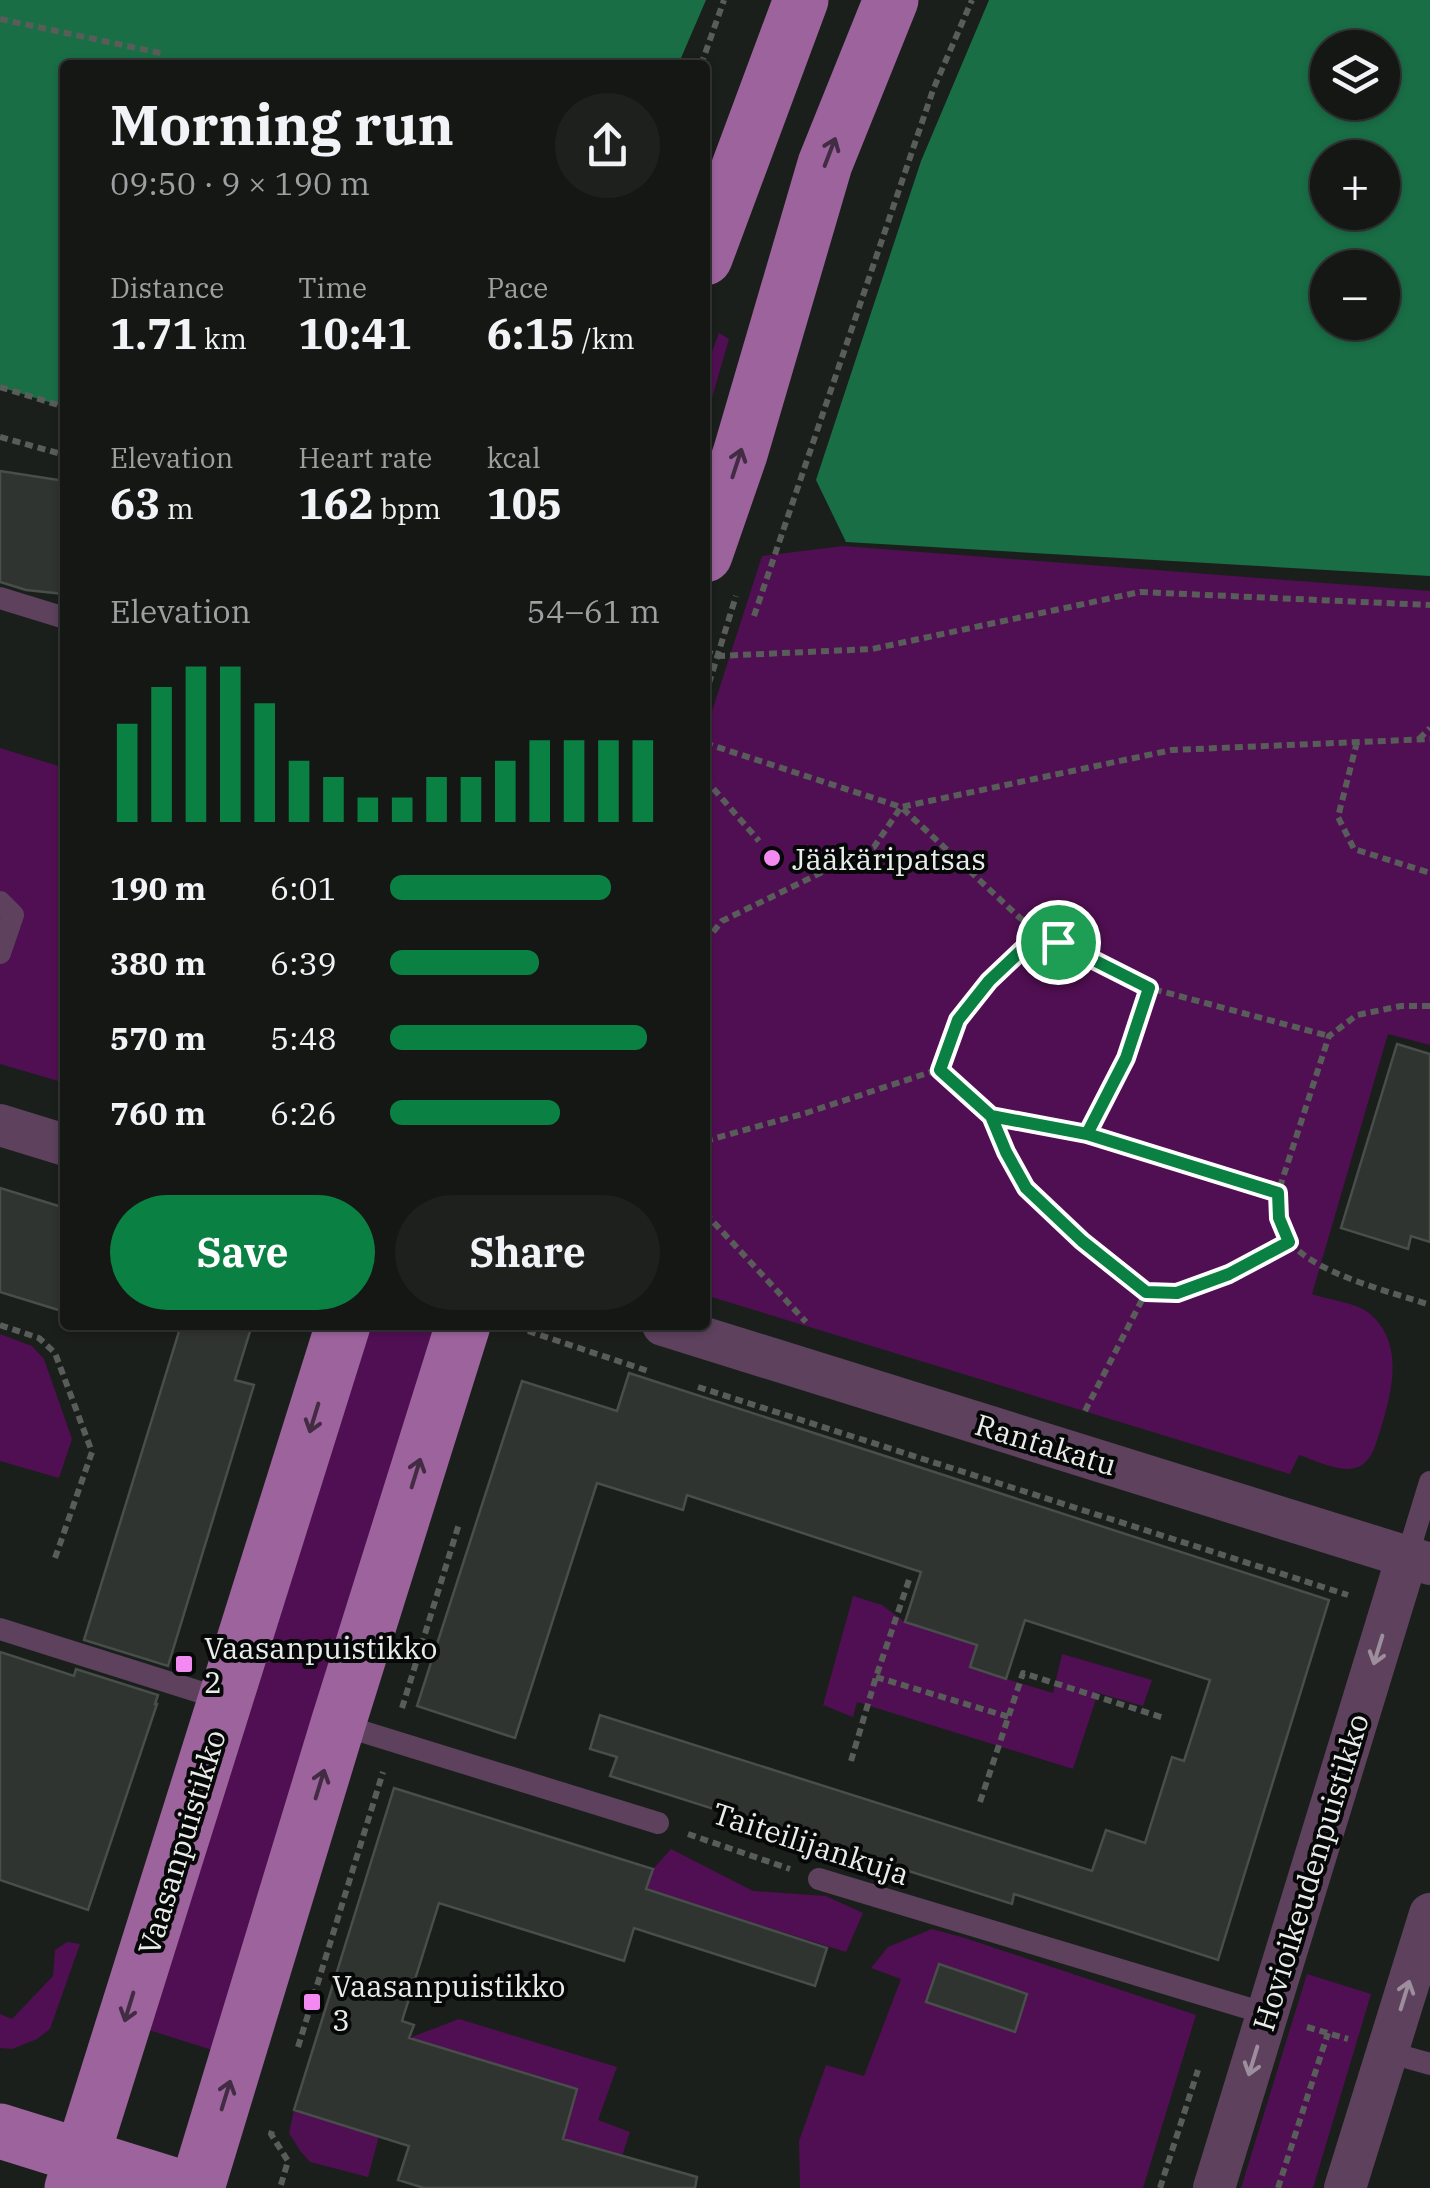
<!DOCTYPE html>
<meta charset="utf-8">
<style>
body{margin:0;font-family:"IBM Plex Serif",serif;background:#1d201d;color:#f1f3f6;height:100vh;display:flex;flex-direction:column;font-size:38px;white-space:nowrap}
*{box-sizing:border-box;margin:0}
p{font-size:32px;color:#9d9fa0}
.icon{flex:none;width:55px;height:55px;fill:none;stroke:currentColor;stroke-width:2;stroke-linecap:round;stroke-linejoin:round}
.map{position:relative;flex:1;overflow:hidden}
.drawer{position:absolute;left:60px;top:60px;width:650px;height:1270px;display:flex;flex-direction:column;background:#141714;border-radius:10px;box-shadow:0 2px 8px #0004,0 0 0 2px #333634}
.drawer>*{flex:none}
.buttons{position:absolute;left:1310px;top:30px;display:grid;gap:20px}
.buttons a{display:grid;place-items:center;width:90px;height:90px;border-radius:50%;background:#141714;box-shadow:0 2px 8px #0004,0 0 0 2px #333634;font-size:50px}
.pin{position:absolute;display:grid;place-items:center;width:85px;height:85px;color:#fff;margin:-42px;border:5px solid #fff;border-radius:50%;box-shadow:0 2px 10px #0007}
.round{display:grid;place-items:center;flex:none;width:105px;height:105px;border-radius:52px;background:#1d201d}
.headline{display:flex;align-items:center;justify-content:space-between;height:170px;padding:0 50px}
h1{font-size:55px;font-weight:700;line-height:75px}
.figures{display:grid;grid-template-columns:repeat(3,1fr);gap:15px;height:170px;padding:10px 50px}
.figures div{display:grid;align-content:center}
.figures b{font-size:42px;font-weight:700}
.figures small{font-size:28px;font-weight:400}
.figures p{font-size:28px}
.chart{height:280px;padding:20px 50px}
.chart p{display:flex;justify-content:space-between}
.chart svg{width:100%;height:180px;margin-top:10px;stroke:#0b8043;stroke-width:6}
.button{display:flex;gap:20px;margin-top:auto;padding:20px 50px}
.button a{flex:1;height:115px;border-radius:60px;background:#0b8043;color:#fff;font-size:40px;font-weight:700;line-height:115px;text-align:center}
.button a+a{background:#1d201d;color:#f1f3f6}
ul{padding:0 50px;list-style:none;font-size:32px}
li{display:grid;grid-template-columns:160px 120px 1fr;align-items:center;height:75px}
li i{height:25px;border-radius:12px;background:#0b8043}
.map>svg:first-child{display:block}
.green{fill:#500f52}
.water{fill:#196e46;fill-rule:evenodd}
.building{fill:#2f3431;stroke:#484e4a;stroke-width:2.5}
.lines{fill:none;stroke-linecap:round;stroke-linejoin:round}
.path{stroke:#585d59;stroke-width:6;stroke-dasharray:8 5;stroke-linecap:butt}
.service{stroke:#5d415d;stroke-width:22}
.minor{stroke:#5d415d;stroke-width:42}
.primary{stroke:#9d639d;stroke-width:55}
.oneway{stroke:#422c43}
.oneway2{stroke:#9c8e9c}
.route-casing{stroke:#fff;stroke-width:20}
.route{stroke:#0b8043;stroke-width:12}
.poi-dot{fill:#f28af2;stroke:#060807;stroke-width:4}
.labels{text-anchor:middle;dominant-baseline:central;stroke-width:8;stroke-linejoin:round;paint-order:stroke}
.poi-label{font-size:30px;fill:#e9ecea;stroke:#060807;text-anchor:start}
.street-label{font-size:30px;fill:#e9ecea;stroke:#060807}
</style>
<div class="map">
<svg width="1430" height="2188" viewBox="0 0 1430 2188">
<rect width="100%" height="100%" fill="#1a1f1b"/>
<!-- green -->
<path class="green" d="M 719,333 L 729,339 L 705,422 L 705,371 Z
M 843,546 L 1430,591 L 1430,1045 L 1388,1034 L 1312,1294 C 1328,1300 1355,1302 1369,1313 C 1405,1343 1392,1391 1381,1428 C 1376,1442 1373,1461 1358,1467 C 1341,1474 1315,1460 1299,1455 L 1290,1474 L 705,1295 L 705,733 L 762,556 Z
M 0,748 L 65,768 L 65,1083 L 0,1064 Z
M 369,1325 L 436,1325 L 212,2050 L 149,2030 Z
M 0,1334 L 32,1346 L 44,1359 L 72,1439 L 59,1478 L 0,1461 Z
M 853,1596 L 882,1605 L 905,1622 L 977,1645 L 970,1668 L 1053,1693 L 1062,1654 L 1152,1680 L 1143,1706 L 1098,1693 L 1073,1769 L 857,1702 L 853,1717 L 823,1705 Z
M 671,1849 L 753,1891 L 826,1896 L 863,1913 L 846,1952 L 646,1889 L 653,1869 Z
M 932,1929 L 965,1938 L 1196,2015 L 1143,2188 L 800,2188 L 799,2141 L 826,2065 L 864,2076 L 901,1979 L 871,1968 L 888,1947 Z
M 67,1942 L 80,1944 L 50,2029 L 37,2039 L 12,2049 L 0,2048 L 0,2014 L 12,2019 L 53,1976 L 55,1950 Z
M 1307,1974 L 1371,1994 L 1313,2188 L 1241,2188 Z
M 459,2019 L 617,2067 L 598,2120 L 630,2132 L 622,2156 L 563,2139 L 576,2089 L 409,2038 Z
M 294,2110 L 379,2136 L 368,2177 L 310,2162 L 301,2152 L 289,2133 Z"/>
<!-- water -->
<path class="water" d="M 0,0 L 706,0 L 678,65 L 65,65 L 65,407 L 0,387 Z
M 989,0 L 1430,0 L 1430,576 L 846,542 L 816,480 L 921,161 ZM 1328,48 L 1382,48 L 1382,102 L 1328,102 ZM 1328,158 L 1382,158 L 1382,212 L 1328,212 ZM 1328,268 L 1382,268 L 1382,322 L 1328,322 Z"/>
<!-- building -->
<path class="building" d="M 0,471 L 65,481 L 65,594 L 26,590 L 0,582 Z
M 1397,1044 L 1430,1054 L 1430,1242 L 1411,1236 L 1408,1249 L 1341,1228 Z
M 0,1188 L 65,1208 L 65,1312 L 0,1292 Z
M 181,1325 L 252,1325 L 235,1380 L 254,1385 L 168,1666 L 84,1640 Z
M 629,1373 L 1329,1600 L 1218,1960 L 1014,1894 L 1012,1904 L 610,1776 L 617,1757 L 590,1749 L 600,1715 L 1092,1871 L 1106,1830 L 1145,1843 L 1172,1757 L 1184,1761 L 1210,1680 L 1025,1620 L 1006,1679 L 970,1667 L 977,1645 L 905,1622 L 921,1572 L 687,1495 L 683,1510 L 597,1483 L 515,1738 L 417,1706 L 522,1381 L 617,1411 Z
M 0,1652 L 74,1676 L 76,1669 L 158,1695 L 155,1704 L 157,1704 L 88,1910 L 0,1880 Z
M 394,1788 L 653,1869 L 646,1889 L 827,1948 L 815,1986 L 634,1928 L 624,1961 L 439,1903 L 402,2021 L 414,2025 L 409,2038 L 577,2089 L 563,2139 L 697,2177 L 695,2188 L 424,2188 L 398,2180 L 409,2146 L 294,2110 Z
M 939,1964 L 1027,1994 L 1015,2032 L 926,2002 Z"/>
<g class="lines">
<!-- path -->
<path class="path" d="M 0,19 L 165,54
M 701,65 L 724,0
M 0,387 L 65,407
M 0,437 L 65,455
M 754,616 L 933,90 L 972,0
M 705,651 L 718,656 L 872,649 L 1140,592 L 1430,605
M 705,696 L 736,596
M 1419,739 L 1430,728
M 1357,742 L 1338,817 L 1354,849 L 1430,873
M 705,743 L 901,807 L 1172,750 L 1430,739
M 705,779 L 759,841
M 705,942 L 722,921 L 874,847 L 901,807 L 1020,918 L 1058,942 L 1149,988 L 1329,1036
M 1149,988 L 1125,1058 L 1087,1135 L 1278,1193
M 1430,1006 L 1401,1006 L 1357,1015 L 1329,1036 L 1278,1193 C 1278,1210 1279,1224 1288,1239 C 1310,1273 1392,1292 1430,1305
M 940,1069 L 958,1020 L 989,981 L 1028,944 L 1056,942
M 991,1118 L 1005,1152 L 1026,1188 L 1082,1241 L 1146,1292 L 1177,1293 L 1229,1274 L 1289,1241
M 705,1141 L 806,1113 L 940,1069 L 991,1116 L 1087,1135
M 705,1213 L 806,1322
M 0,1325 L 39,1338 L 55,1353 L 92,1452 L 54,1561
M 528,1331 L 648,1371
M 698,1387 L 1348,1595
M 1085,1411 L 1146,1292
M 876,1677 L 1009,1717
M 402,1708 L 459,1524
M 851,1761 L 876,1677 L 910,1577
M 980,1802 L 1023,1673 L 1164,1718
M 688,1834 L 790,1869
M 1307,2027 L 1348,2039
M 298,2047 L 383,1772
M 272,2131 L 271,2134 L 288,2161 L 280,2188
M 1160,2188 L 1198,2070
M 1278,2188 L 1328,2033"/>
<!-- service -->
<path class="service" d="M 0,598 L 65,618
M 0,902 L 13,915 L 0,953
M 1407,1557 L 1430,1482
M 0,1629 L 225,1700
M 338,1724 L 658,1823
M 819,1879 L 1267,2014
M 1387,2052 L 1430,2064"/>
<!-- minor -->
<path class="minor" d="M 0,1125 L 65,1145
M 663,1325 L 1430,1564
M 1214,2188 L 1407,1557
M 1345,2188 L 1430,1914"/>
<!-- primary -->
<path class="primary" d="M 705,258 L 801,0
M 705,555 L 740,454 L 825,164 L 891,0
M 0,2131 L 183,2188
M 72,2188 L 343,1325
M 197,2188 L 338,1724 L 463,1325"/>
</g>
<!-- one-way arrows -->
<defs><path id="oneway-shaft" d="M-6 0H5M1.5-3L5.5 0L1.5 3" fill="none" stroke-width="1.6" stroke-linecap="round" stroke-linejoin="round" transform="scale(2.5)"/></defs>
<g class="oneway">
<use href="#oneway-shaft" transform="translate(830 152) rotate(-69)"/>
<use href="#oneway-shaft" transform="translate(737 463) rotate(-72)"/>
<use href="#oneway-shaft" transform="translate(314 1418) rotate(107)"/>
<use href="#oneway-shaft" transform="translate(416 1473) rotate(-73)"/>
<use href="#oneway-shaft" transform="translate(320 1784) rotate(-73)"/>
<use href="#oneway-shaft" transform="translate(129 2007) rotate(107)"/>
<use href="#oneway-shaft" transform="translate(226 2095) rotate(-73)"/>
</g>
<g class="oneway2">
<use href="#oneway-shaft" transform="translate(1378 1650) rotate(107)"/>
<use href="#oneway-shaft" transform="translate(1405 1995) rotate(-73)"/>
<use href="#oneway-shaft" transform="translate(1253 2061) rotate(107)"/>
</g>
<g class="lines">
<!-- route casing -->
<g class="route-casing">
<path id="route" d="M 1058,942 L 1028,944 L 989,981 L 958,1020 L 940,1070 L 991,1116 L 1087,1134 L 1278,1193 L 1279,1218 L 1289,1242 L 1229,1274 L 1177,1293 L 1146,1292 L 1082,1241 L 1026,1188 L 1006,1152 L 991,1116 L 1087,1134 L 1126,1058 L 1149,988 L 1058,942"/>
</g>
<!-- route -->
<use href="#route" class="route"/>
</g>
<!-- markers -->
<g class="poi-dot">
<circle cx="772" cy="858" r="10"/>
<rect x="174" y="1654" width="20" height="20" rx="5"/>
<rect x="302" y="1992" width="20" height="20" rx="5"/>
</g>
<g class="labels">
<!-- poi labels -->
<g class="poi-label">
<text x="792" y="858">Jääkäripatsas</text>
<text x="204" y="1647">Vaasanpuistikko<tspan x="204" dy="34">2</tspan></text>
<text x="332" y="1985">Vaasanpuistikko<tspan x="332" dy="34">3</tspan></text>
</g>
<!-- street labels -->
<g class="street-label">
<text transform="translate(1046 1444) rotate(17)">Rantakatu</text>
<text transform="translate(181 1842) rotate(-73)">Vaasanpuistikko</text>
<text transform="translate(811 1843) rotate(18)">Taiteilijankuja</text>
<text transform="translate(1310 1872) rotate(-73)">Hovioikeudenpuistikko</text>
</g>
</g>
</svg>
<div class="buttons">
<a><svg class="icon" aria-label="layers" viewBox="0 0 24 24"><path d="M12 4l9 5-9 5-9-5zM3 14l9 5 9-5"/></svg></a>
<a>+</a>
<a>−</a>
</div>
<div class="pin" style="left:1058px;top:942px;background:#1e9e55"><svg class="icon" aria-label="arrive" viewBox="0 0 24 24"><path d="M6 21V4h12l-3 4 3 4H6"/></svg></div>
<section class="drawer">
<div class="headline"><div><h1>Morning run</h1><p>09:50 · 9 × 190 m</p></div><a class="round"><svg class="icon" aria-label="share" viewBox="0 0 24 24"><path d="M12 15V3M7 8l5-5 5 5M5 13v7h14v-7"/></svg></a></div>
<div class="figures">
<div><p>Distance</p><b>1.71<small> km</small></b></div>
<div><p>Time</p><b>10:41</b></div>
<div><p>Pace</p><b>6:15<small> /km</small></b></div>
</div>
<div class="figures">
<div><p>Elevation</p><b>63<small> m</small></b></div>
<div><p>Heart rate</p><b>162<small> bpm</small></b></div>
<div><p>kcal</p><b>105</b></div>
</div>
<div class="chart"><p><span>Elevation</span>54–61 m</p>
<svg viewBox="0 0 160 44" preserveAspectRatio="none"><path d="M5 44V20M15 44V11M25 44V6M35 44V6M45 44V15M55 44V29M65 44V33M75 44V38M85 44V38M95 44V33M105 44V33M115 44V29M125 44V24M135 44V24M145 44V24M155 44V24"/></svg>
</div>
<ul>
<li><b>190 m</b>6:01<i style="width:82%"></i></li>
<li><b>380 m</b>6:39<i style="width:55%"></i></li>
<li><b>570 m</b>5:48<i style="width:95%"></i></li>
<li><b>760 m</b>6:26<i style="width:63%"></i></li>
</ul>
<div class="button"><a>Save</a><a>Share</a></div>
</section>
</div>
